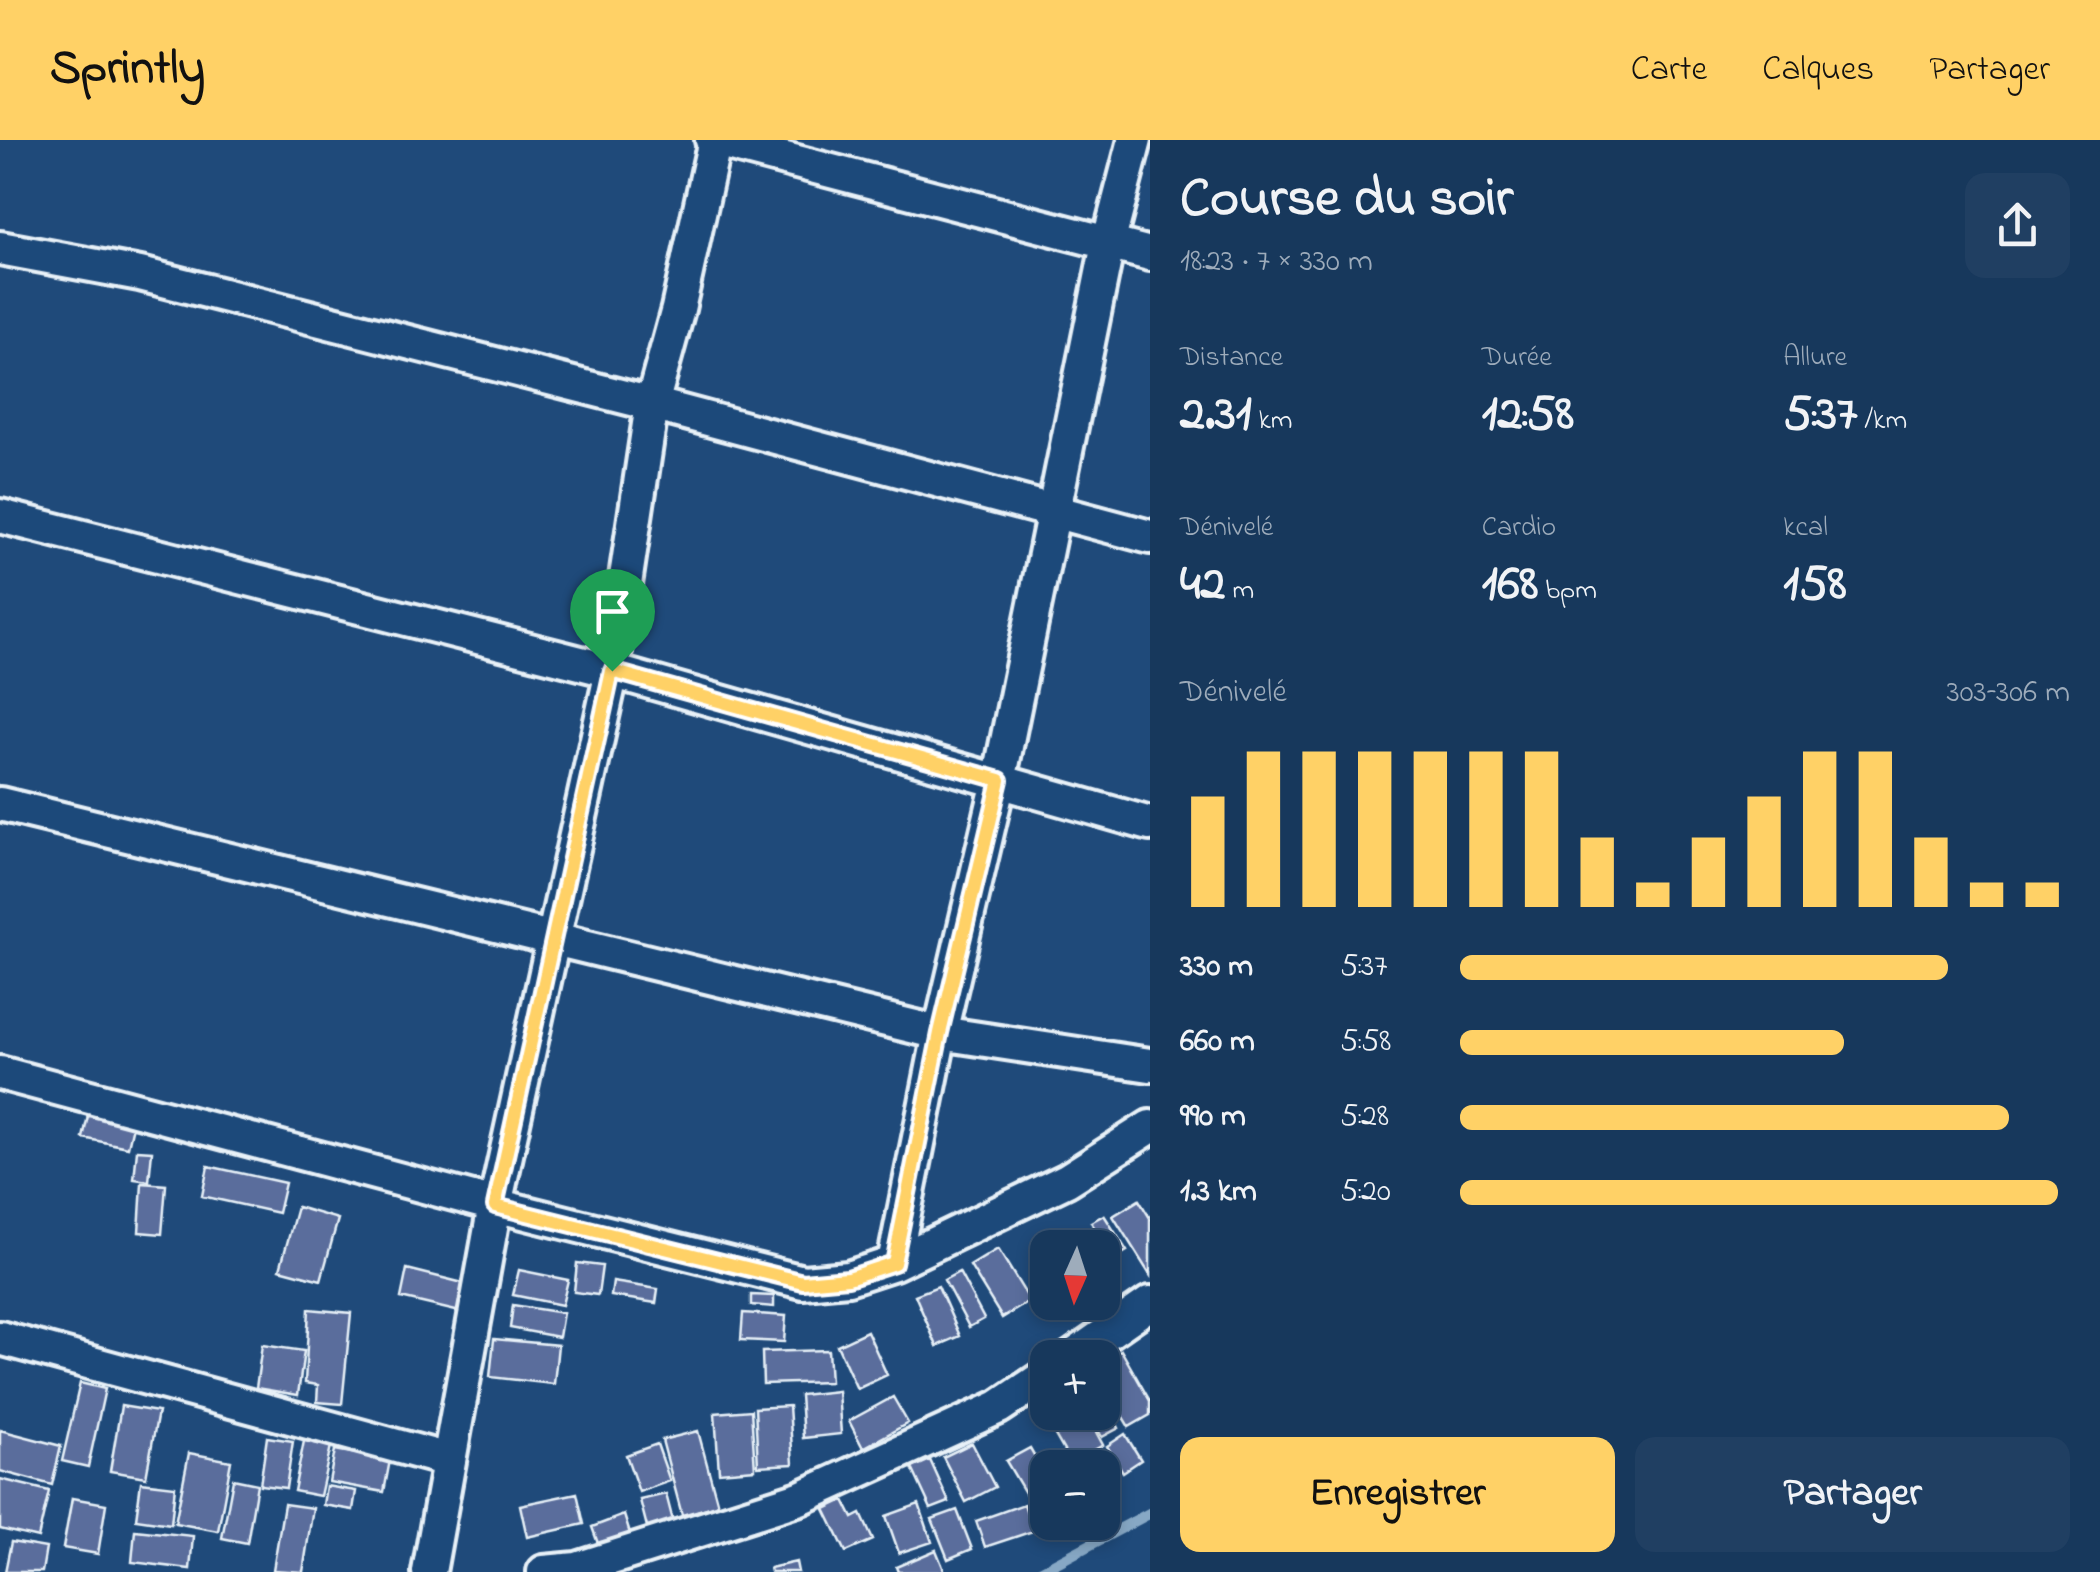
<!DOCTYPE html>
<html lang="fr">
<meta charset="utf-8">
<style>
body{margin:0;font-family:"Indie Flower",sans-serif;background:#203f62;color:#f1f3f6;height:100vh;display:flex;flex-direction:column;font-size:38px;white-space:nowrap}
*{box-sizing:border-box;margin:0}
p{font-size:32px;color:#9eacbb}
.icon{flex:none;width:55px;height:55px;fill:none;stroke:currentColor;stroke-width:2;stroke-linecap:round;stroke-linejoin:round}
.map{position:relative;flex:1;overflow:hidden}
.side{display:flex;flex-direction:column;background:#17385c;width:950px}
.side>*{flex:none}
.needle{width:65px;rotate:183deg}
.buttons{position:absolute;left:1030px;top:1090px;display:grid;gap:20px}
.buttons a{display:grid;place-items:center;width:90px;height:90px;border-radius:20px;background:#17385c;box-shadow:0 5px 15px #0003,0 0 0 2px #365272;font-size:50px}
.pin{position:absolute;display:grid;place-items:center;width:85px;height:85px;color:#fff;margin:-102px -42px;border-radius:50% 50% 50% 0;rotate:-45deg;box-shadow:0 0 10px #0007}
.pin .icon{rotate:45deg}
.round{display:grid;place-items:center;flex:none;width:105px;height:105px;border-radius:20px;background:#203f62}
.summary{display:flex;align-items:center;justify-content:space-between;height:170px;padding:0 30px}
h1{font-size:55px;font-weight:700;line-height:75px}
.metrics{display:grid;grid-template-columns:repeat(3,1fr);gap:15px;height:170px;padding:10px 30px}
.metrics div{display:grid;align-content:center}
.metrics b{font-size:50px;font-weight:700}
.metrics small{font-size:28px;font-weight:400}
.metrics p{font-size:28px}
.chart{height:280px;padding:20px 30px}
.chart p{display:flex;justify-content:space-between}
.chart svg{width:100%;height:180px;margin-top:10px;stroke:#ffd166;stroke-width:6}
.cta{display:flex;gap:20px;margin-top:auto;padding:20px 30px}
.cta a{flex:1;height:115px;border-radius:20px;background:#ffd166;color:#111;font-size:40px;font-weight:700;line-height:115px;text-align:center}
.cta a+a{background:#203f62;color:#f1f3f6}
ul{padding:0 30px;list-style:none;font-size:32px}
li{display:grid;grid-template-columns:160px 120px 1fr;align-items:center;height:75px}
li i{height:25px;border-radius:12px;background:#ffd166}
header{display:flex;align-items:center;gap:60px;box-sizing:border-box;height:140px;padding:0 50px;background:#ffd166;color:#111}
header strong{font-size:48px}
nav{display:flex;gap:55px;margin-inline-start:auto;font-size:35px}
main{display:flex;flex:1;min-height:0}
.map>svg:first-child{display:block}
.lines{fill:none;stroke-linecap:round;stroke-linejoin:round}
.stream{stroke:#87a8c5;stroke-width:11}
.building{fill:#5a6d9c;stroke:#e8f1f8;stroke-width:2.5}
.street-casing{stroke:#e8f1f8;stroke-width:40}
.street{stroke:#1f4a7a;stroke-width:32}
.route-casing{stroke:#fff;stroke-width:20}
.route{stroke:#ffd166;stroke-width:12}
</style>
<header>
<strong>Sprintly</strong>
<nav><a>Carte</a><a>Calques</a><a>Partager</a></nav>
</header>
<main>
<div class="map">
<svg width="1150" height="1432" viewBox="0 0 1150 1432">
<rect width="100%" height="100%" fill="#1f4a7a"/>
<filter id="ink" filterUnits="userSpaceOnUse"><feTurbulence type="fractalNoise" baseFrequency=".01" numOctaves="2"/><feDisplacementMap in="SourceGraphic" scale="20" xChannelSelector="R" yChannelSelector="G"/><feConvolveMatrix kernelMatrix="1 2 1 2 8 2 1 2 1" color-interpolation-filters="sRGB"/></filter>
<g filter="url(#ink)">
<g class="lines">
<!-- stream -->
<path class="stream" d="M 1039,1432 L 1150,1373"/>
</g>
<!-- building -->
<path class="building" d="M 90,967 L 135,977 L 128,1007 L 83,998 Z
M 137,1010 L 152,1011 L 149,1041 L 134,1039 Z
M 208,1026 L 285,1043 L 278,1073 L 202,1056 Z
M 142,1043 L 166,1045 L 162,1094 L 139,1092 Z
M 1139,1060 L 1150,1078 L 1150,1135 L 1113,1076 Z
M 297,1067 L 338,1079 L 321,1140 L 280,1129 Z
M 1104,1075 L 1127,1111 L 1113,1119 L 1091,1082 Z
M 1090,1092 L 1099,1108 L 1061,1108 Z
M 998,1109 L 1030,1161 L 1002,1178 L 970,1126 Z
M 577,1123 L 602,1126 L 598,1155 L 574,1152 Z
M 1107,1125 L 1120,1148 L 1102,1158 L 1102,1128 Z
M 407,1129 L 467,1144 L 460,1172 L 401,1158 Z
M 519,1130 L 568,1140 L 562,1165 L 513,1155 Z
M 959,1132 L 984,1179 L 969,1187 L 944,1140 Z
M 613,1142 L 658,1149 L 656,1163 L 611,1156 Z
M 938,1146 L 960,1196 L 937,1206 L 915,1155 Z
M 751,1155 L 774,1156 L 774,1167 L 751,1165 Z
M 513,1165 L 563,1173 L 559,1197 L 510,1188 Z
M 309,1169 L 351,1173 L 342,1264 L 317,1262 L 318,1245 L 305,1243 Z
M 743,1173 L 786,1176 L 784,1202 L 741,1200 Z
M 867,1191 L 887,1235 L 857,1249 L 837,1205 Z
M 494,1199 L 558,1205 L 554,1244 L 490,1237 Z
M 262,1205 L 304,1211 L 298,1255 L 256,1248 Z
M 828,1210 L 830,1242 L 763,1244 L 762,1212 Z
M 1121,1210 L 1150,1261 L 1150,1275 L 1129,1287 L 1102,1242 L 1102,1220 Z
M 80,1243 L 105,1249 L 88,1327 L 62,1321 Z
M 838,1251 L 841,1294 L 803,1298 L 800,1255 Z
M 893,1257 L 908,1283 L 863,1308 L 849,1281 Z
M 1102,1257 L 1119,1288 L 1102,1297 L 1088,1272 L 1102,1272 Z
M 121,1266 L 158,1272 L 146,1337 L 110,1331 Z
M 789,1266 L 793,1324 L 758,1326 L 755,1268 Z
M 751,1270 L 755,1329 L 719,1332 L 715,1273 Z
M 1054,1272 L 1085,1272 L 1103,1305 L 1071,1323 L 1045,1278 Z
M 0,1290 L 61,1306 L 52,1345 L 0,1331 Z
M 698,1291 L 718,1365 L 682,1375 L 662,1300 Z
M 1125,1294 L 1141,1320 L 1123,1332 L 1107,1306 Z
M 267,1297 L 293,1301 L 286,1348 L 260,1345 Z
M 304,1301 L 331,1306 L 320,1356 L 294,1351 Z
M 972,1303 L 995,1347 L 966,1362 L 943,1317 Z
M 657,1304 L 670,1341 L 639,1352 L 626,1315 Z
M 1030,1308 L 1048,1339 L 1048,1360 L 1034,1368 L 1006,1321 Z
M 335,1310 L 390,1320 L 384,1352 L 329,1342 Z
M 189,1313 L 231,1321 L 218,1391 L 175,1383 Z
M 930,1320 L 949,1362 L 931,1369 L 912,1328 Z
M 0,1339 L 49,1351 L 38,1398 L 0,1389 Z
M 233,1339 L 257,1344 L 247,1403 L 222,1398 Z
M 141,1342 L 175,1346 L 171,1384 L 136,1379 Z
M 326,1346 L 356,1351 L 353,1370 L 323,1365 Z
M 577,1353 L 584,1384 L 527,1397 L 520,1365 Z
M 666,1354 L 674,1385 L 648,1391 L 640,1360 Z
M 72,1358 L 106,1364 L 98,1414 L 63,1408 Z
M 844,1360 L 853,1378 L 861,1374 L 873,1400 L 846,1412 L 825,1369 Z
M 284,1364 L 313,1368 L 303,1432 L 273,1430 Z
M 919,1364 L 932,1402 L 899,1413 L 886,1376 Z
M 1024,1364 L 1033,1391 L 985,1407 L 976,1381 Z
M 957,1370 L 972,1409 L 948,1419 L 932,1379 Z
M 624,1375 L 631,1397 L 600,1409 L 592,1387 Z
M 135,1390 L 193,1396 L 190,1429 L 132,1422 Z
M 11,1402 L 46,1408 L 42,1432 L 5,1432 Z
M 936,1410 L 945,1432 L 898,1432 L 896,1427 Z
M 796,1422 L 798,1432 L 771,1432 L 770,1428 Z"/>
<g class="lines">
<!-- street casing -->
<g class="street-casing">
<path id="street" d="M 712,0 L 1150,114
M 0,108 L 140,134 L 652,264 L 1150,397
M 0,376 L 612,531 L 1150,684
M 0,664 L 940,893 L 1150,925
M 0,933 L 495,1065 L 803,1142 L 848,1138 L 894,1123 L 1067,1040 L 1150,987
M 894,1123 L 940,893 L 999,641 L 1108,104 L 1135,0
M 0,1198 L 448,1320
M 1071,1218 L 1150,1163
M 429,1432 L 495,1065 L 612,531 L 652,264 L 678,169 L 715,0
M 544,1432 L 577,1429 L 800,1358 L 999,1267 L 1048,1234"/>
</g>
<!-- street -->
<use href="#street" class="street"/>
</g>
</g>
<g class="lines" filter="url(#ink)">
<!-- route casing -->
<g class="route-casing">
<path id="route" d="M 612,531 L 1000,640 L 940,893 L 894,1123 L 848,1138 L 803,1142 L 495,1066 Z"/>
</g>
<!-- route -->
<use href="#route" class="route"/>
</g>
</svg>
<div class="buttons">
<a><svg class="needle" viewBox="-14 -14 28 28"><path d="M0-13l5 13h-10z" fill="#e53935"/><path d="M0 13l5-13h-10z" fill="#9eacbb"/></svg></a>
<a>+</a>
<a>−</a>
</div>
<div class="pin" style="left:612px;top:531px;background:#1e9e55"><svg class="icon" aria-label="arrive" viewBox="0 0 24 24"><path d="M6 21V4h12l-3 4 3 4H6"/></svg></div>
</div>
<section class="side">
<div class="summary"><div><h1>Course du soir</h1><p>18:23 · 7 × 330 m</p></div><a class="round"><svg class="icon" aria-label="share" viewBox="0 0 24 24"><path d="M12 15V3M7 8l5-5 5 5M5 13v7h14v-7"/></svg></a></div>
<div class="metrics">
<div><p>Distance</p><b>2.31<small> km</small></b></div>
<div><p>Durée</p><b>12:58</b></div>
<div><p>Allure</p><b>5:37<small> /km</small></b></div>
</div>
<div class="metrics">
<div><p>Dénivelé</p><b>42<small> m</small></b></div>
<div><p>Cardio</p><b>168<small> bpm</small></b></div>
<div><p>kcal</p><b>158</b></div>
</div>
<div class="chart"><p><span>Dénivelé</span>303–306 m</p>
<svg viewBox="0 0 160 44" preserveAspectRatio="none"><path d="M5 44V17M15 44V6M25 44V6M35 44V6M45 44V6M55 44V6M65 44V6M75 44V27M85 44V38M95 44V27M105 44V17M115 44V6M125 44V6M135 44V27M145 44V38M155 44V38"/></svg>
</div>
<ul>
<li><b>330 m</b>5:37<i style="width:80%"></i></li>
<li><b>660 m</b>5:58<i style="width:63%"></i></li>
<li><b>990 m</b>5:28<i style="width:90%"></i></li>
<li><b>1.3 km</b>5:20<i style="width:98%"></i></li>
</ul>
<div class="cta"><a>Enregistrer</a><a>Partager</a></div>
</section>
</main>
